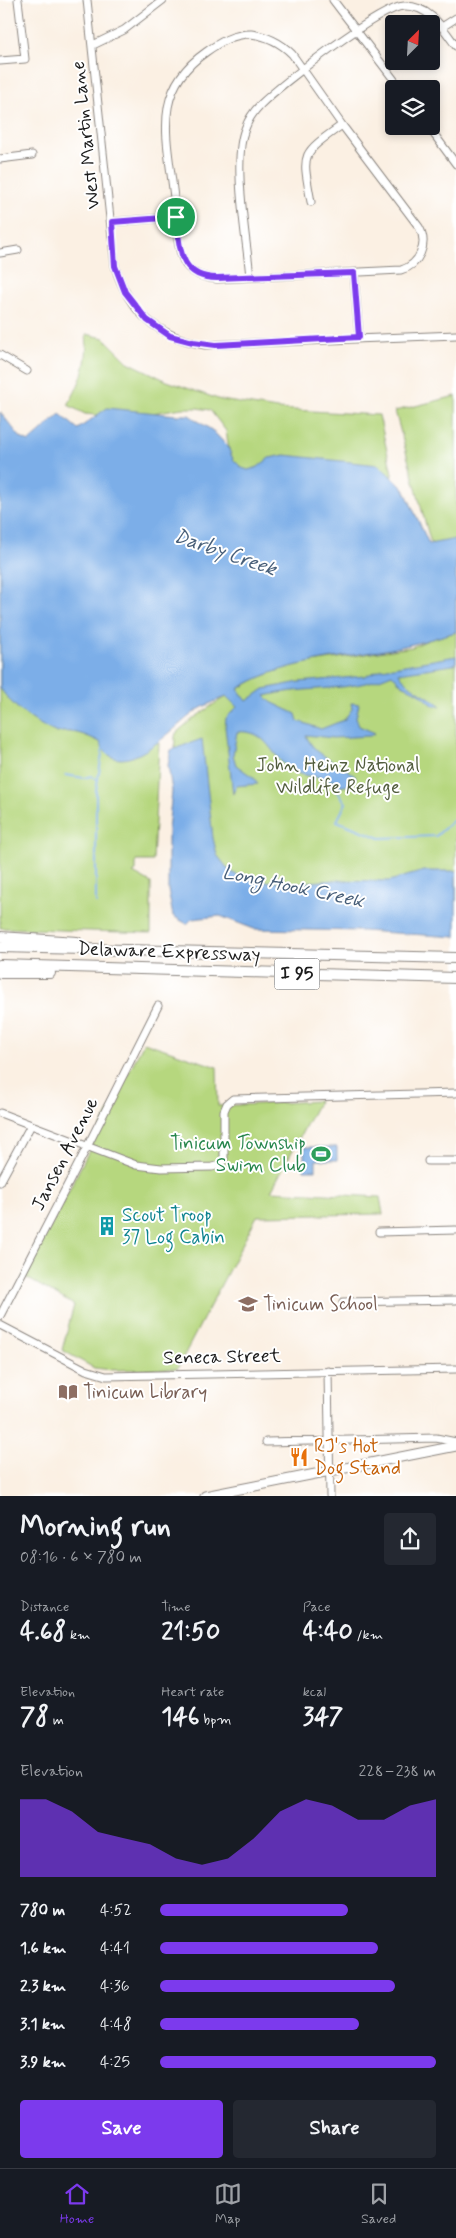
<!DOCTYPE html>
<meta charset="utf-8">
<style>
body{margin:0;font-family:Mynerve,sans-serif;background:#242831;color:#f1f3f6;height:100vh;display:flex;flex-direction:column;font-size:19px;white-space:nowrap}
*{box-sizing:border-box;margin:0}
p{font-size:16px;color:#9ea1a6}
.icon{flex:none;width:28px;height:28px;fill:none;stroke:currentColor;stroke-width:2;stroke-linecap:round;stroke-linejoin:round}
.map{position:relative;height:1496px;overflow:hidden}
.drawer{display:flex;flex-direction:column;background:#171b24;flex:1}
.drawer>*{flex:none}
.needle{width:32px;rotate:24deg}
.fabs{position:absolute;left:385px;top:15px;display:grid;gap:10px}
.fabs a{display:grid;place-items:center;width:55px;height:55px;border-radius:5px;background:#171b24;box-shadow:0 2px 8px #0003;font-size:25px}
.pin{position:absolute;display:grid;place-items:center;width:42px;height:42px;color:#fff;margin:-21px;border:2px solid #fff;border-radius:50%;box-shadow:0 1px 5px #0007}
.round{display:grid;place-items:center;flex:none;width:52px;height:52px;border-radius:5px;background:#242831}
.head{display:flex;align-items:center;justify-content:space-between;height:85px;padding:0 20px}
h1{font-size:28px;font-weight:700;line-height:38px}
.figures{display:grid;grid-template-columns:repeat(3,1fr);gap:8px;height:85px;padding:5px 20px}
.figures div{display:grid;align-content:center}
.figures b{font-size:25px;font-weight:700}
.figures small{font-size:14px;font-weight:400}
.figures p{font-size:14px}
.chart{height:140px;padding:10px 20px}
.chart p{display:flex;justify-content:space-between}
.chart svg{width:100%;height:90px;margin-top:5px;fill:#7c3aed;opacity:.7}
.action{display:flex;gap:10px;margin-top:auto;padding:10px 20px}
.action a{flex:1;height:58px;border-radius:5px;background:#7c3aed;color:#fff;font-size:20px;font-weight:700;line-height:58px;text-align:center}
.action a+a{background:#242831;color:#f1f3f6}
ul{padding:0 20px;list-style:none;font-size:16px}
li{display:grid;grid-template-columns:80px 60px 1fr;align-items:center;height:38px}
li i{height:12px;border-radius:6px;background:#7c3aed}
.tabs{display:flex;justify-content:space-around;align-items:center;height:70px;border-top:1px solid #363941;background:#171b24;font-size:14px;color:#9ea1a6}
.tabs a{display:grid;justify-items:center;gap:2px}
.tabs .selected{color:#7c3aed}
.map>svg:first-child{display:block}
.green{fill:#b6d77e;stroke:#697a4d}
.water{fill:#7caee8;stroke:#4c6582}
.lines{fill:none;stroke-linecap:round;stroke-linejoin:round}
.stream{stroke:#7caee8;stroke-width:2}
.minor-casing{stroke:#8c8680;stroke-width:9}
.major-casing{stroke:#8c8680;stroke-width:11}
.highway-casing{stroke:#8c8680;stroke-width:12}
.minor{stroke:#fff;stroke-width:7}
.major{stroke:#fff;stroke-width:9}
.highway{stroke:#fff;stroke-width:10}
.route-casing{stroke:#fff;stroke-width:10}
.route{stroke:#7c3aed;stroke-width:6}
.labels{text-anchor:middle;dominant-baseline:central;stroke-width:4;stroke-linejoin:round;paint-order:stroke}
.shield{fill:#fff;stroke:#606060;stroke-width:1}
.shield-label{font-size:18px;font-weight:bold;fill:#1c1c1c}
.street-label{font-size:19px;fill:#1c1c1c;stroke:#fff}
.park-label{font-size:19px;fill:#525d3e;stroke:#fff}
.leisure-label{font-size:19px;fill:#27864d;stroke:#fff;text-anchor:end}
.culture-label{font-size:19px;fill:#0d838f;stroke:#fff;text-anchor:start}
.education-label{font-size:19px;fill:#785e54;stroke:#fff;text-anchor:start}
.food-label{font-size:19px;fill:#c56008;stroke:#fff;text-anchor:start}
.water-label{font-size:20px;font-style:italic;fill:#475e78;stroke:#fff}
</style>
<div class="map">
<svg width="456" height="1496" viewBox="0 0 456 1496">
<rect width="100%" height="100%" fill="#fff"/>
<filter id="ink" filterUnits="userSpaceOnUse"><feTurbulence type="fractalNoise" baseFrequency=".02" numOctaves="2"/><feDisplacementMap in="SourceGraphic" scale="10" xChannelSelector="R" yChannelSelector="G"/><feConvolveMatrix kernelMatrix="1 2 1 2 8 2 1 2 1" color-interpolation-filters="sRGB"/></filter>
<filter id="wash" filterUnits="userSpaceOnUse"><feTurbulence type="fractalNoise" baseFrequency=".0096" numOctaves="4" result="noise"/><feDisplacementMap in="SourceGraphic" scale="20" xChannelSelector="R" yChannelSelector="G"/><feGaussianBlur stdDeviation="1.12" result="paint"/><feColorMatrix in="noise" values="0 0 0 0 0 0 0 0 0 0 0 0 0 0 0 0 0 1.4 0 .05"/><feComposite in="paint" operator="in"/></filter>
<g filter="url(#wash)">
<rect width="100%" height="100%" fill="#fbf0e3"/>
<!-- green -->
<path class="green" d="M 86,334 L 104,338 L 128,362 L 167,381 L 221,400 L 277,409 L 379,415 L 411,559 L 233,475 L 226,431 L 210,410 L 197,408 L 182,408 L 123,418 L 85,414 L 68,405 C 81,382 89,362 86,334 Z
M 456,396 L 456,545 L 434,549 L 430,540 L 395,411 Z
M 456,619 L 456,901 L 249,886 L 171,842 L 175,737 L 176,733 L 190,721 L 214,704 L 255,679 L 292,665 L 412,647 L 435,637 Z
M 0,629 L 154,742 L 159,743 L 153,861 L 136,861 L 136,871 L 133,873 L 151,883 L 151,933 L 0,928 Z
M 144,1042 L 217,1067 L 218,1106 L 319,1101 L 271,1191 L 380,1197 L 383,1214 L 257,1216 L 177,1369 L 112,1370 L 94,1368 L 62,1350 L 74,1305 L 25,1277 Z"/>
<!-- water -->
<path class="water" d="M 107,408 L 177,415 L 189,415 L 213,431 L 228,447 L 233,459 L 242,468 L 248,470 L 258,467 L 269,458 L 285,455 L 379,465 L 404,489 L 429,544 L 456,539 L 456,632 C 426,641 397,649 366,653 C 323,660 276,665 238,689 L 247,701 L 264,689 L 299,682 L 365,676 L 382,669 L 456,656 L 456,663 L 453,665 L 399,673 C 405,685 429,696 441,706 L 434,706 L 419,693 L 402,685 L 392,674 C 385,677 377,680 370,682 C 336,691 300,687 265,696 L 271,702 L 296,714 L 298,721 L 321,729 L 344,720 L 352,709 L 351,703 L 359,704 L 356,718 L 359,726 L 375,733 L 370,736 L 333,738 L 306,735 C 315,758 340,761 356,777 L 352,785 L 337,787 L 336,782 C 325,775 305,779 291,770 C 269,755 268,729 237,732 L 233,755 L 236,765 L 254,778 L 258,784 L 236,786 L 233,794 L 225,727 L 226,718 L 237,707 L 226,696 C 215,702 202,706 192,714 C 171,730 118,787 100,742 C 86,735 72,729 57,733 C 36,724 13,708 0,688 L 0,412 L 21,438 L 29,442 L 60,414 L 78,429 Z
M 202,739 L 213,838 L 217,855 L 228,869 L 238,876 L 256,881 L 297,883 L 334,880 L 389,881 L 424,871 L 456,871 L 456,937 L 363,931 L 254,929 L 220,916 L 192,919 L 187,924 L 173,916 L 168,890 L 168,829 L 172,791 L 168,765 L 171,750 Z
M 304,1147 L 337,1147 L 337,1160 L 316,1160 L 316,1170 L 304,1170 Z"/>
<g class="lines">
<!-- stream -->
<path class="stream" d="M 65,775 L 84,778 L 91,776 L 98,780
M 327,777 L 346,803 L 337,821 L 380,838 L 436,836 L 456,818
M 96,903 L 96,791 L 103,748"/>
</g>
</g>
<g filter="url(#ink)">
<g class="lines">
<!-- minor casing -->
<g class="minor-casing">
<path id="minor" d="M 87,0 L 115,266 C 129,313 157,336 205,345 L 456,335
M 333,0 L 401,89
M 442,27 L 456,18
M 251,34 C 268,36 280,42 292,54 L 342,125 L 419,227 C 429,244 419,265 401,270 L 217,279 C 205,278 194,275 186,265 C 176,250 176,216 174,198 C 168,140 150,91 206,52 C 220,42 233,34 251,34 Z
M 93,45 L 124,30 L 163,0
M 0,61 L 25,59 L 18,0
M 428,126 L 456,164
M 0,159 L 32,155
M 311,202 C 302,152 300,155 342,125
M 112,222 L 176,217
M 0,253 L 18,250
M 354,273 L 359,337
M 250,277 C 247,241 232,160 245,129 C 248,120 254,111 261,104 C 281,84 380,7 404,6 C 429,5 443,28 456,46
M 0,355 L 27,371
M 0,1113 L 136,1165 L 161,1168 L 212,1167 L 220,1165 L 224,1159 L 224,1111 L 227,1104 L 233,1099 L 456,1093
M 428,1161 L 456,1161
M 0,1182 L 31,1125
M 379,1232 L 456,1230
M 343,1302 L 456,1300
M 0,1316 L 84,1153 L 158,1006
M 0,1325 L 86,1370 L 106,1376 L 456,1369
M 328,1371 L 330,1496
M 266,1442 L 436,1438 L 456,1442"/>
</g>
<!-- major casing -->
<g class="major-casing">
<path id="major" d="M 205,1496 L 456,1446"/>
</g>
<!-- highway casing -->
<g class="highway-casing">
<path id="highway" d="M 0,937 L 77,942
M 0,947 L 456,958
M 0,965 L 456,978
M 0,973 L 50,973"/>
</g>
<!-- minor -->
<use href="#minor" class="minor"/>
<!-- major -->
<use href="#major" class="major"/>
<!-- highway -->
<use href="#highway" class="highway"/>
</g>
</g>
<g class="lines" filter="url(#ink)">
<!-- route casing -->
<g class="route-casing">
<path id="route" d="M 176,217 C 180,246 178,278 217,278 L 354,273 L 359,337 L 216,345 L 193,342 L 170,336 L 147,320 L 125,292 L 115,266 L 112,222 Z"/>
</g>
<!-- route -->
<use href="#route" class="route"/>
</g>
<!-- icons -->
<defs>
<g id="stadium-bare" transform="scale(1.5)"><path d="M0-5a6.5 5 0 1 0 0 10a6.5 5 0 1 0 0-10ZM-3.5-1.8h7v3.6h-7Z" fill="#2e9e5b" stroke="#fff" stroke-width="2.5" paint-order="stroke"/></g>
<g id="building-bare" transform="scale(1.5)"><path d="M-4-6H4V6H1V3H-1V6H-4ZM-2.5-4.3h1.7v1.8h-1.7ZM.8-4.3h1.7v1.8H.8ZM-2.5-1h1.7V.8h-1.7ZM.8-1h1.7V.8H.8Z" fill="#0f9aa8" stroke="#fff" stroke-width="2.5" paint-order="stroke"/></g>
<g id="school-bare" transform="scale(1.5)"><path d="M0-5L7-2L0 1L-7-2ZM-4 1L0 2.5L4 1V4Q0 6-4 4Z" fill="#8d6e63" stroke="#fff" stroke-width="2.5" paint-order="stroke"/></g>
<g id="library-bare" transform="scale(1.5)"><path d="M-6-4Q-3-5.5-.7-3.5V5Q-3 3-6 4ZM6-4Q3-5.5 .7-3.5V5Q3 3 6 4Z" fill="#8d6e63" stroke="#fff" stroke-width="2.5" paint-order="stroke"/></g>
<g id="restaurant-bare" transform="scale(1.5)"><path d="M-5-6h1v4h1v-4h1v4h1v-4h1v5L-1.5 .5V6h-2V.5L-5-1ZM5-6V6H3V1.5H1.5Q1.5-4 5-6Z" fill="#e8710a" stroke="#fff" stroke-width="2.5" paint-order="stroke"/></g>
</defs>
<g fill-rule="evenodd">
<use href="#stadium-bare" x="321" y="1154"/>
<use href="#building-bare" x="107" y="1226"/>
<use href="#school-bare" x="248" y="1304"/>
<use href="#library-bare" x="68" y="1392"/>
<use href="#restaurant-bare" x="299" y="1457"/>
</g>
<g class="labels">
<!-- shield labels -->
<rect class="shield" x="274.5" y="958.5" width="45" height="31" rx="4"/>
<g class="shield-label">
<text x="297" y="974">I 95</text>
</g>
<!-- street labels -->
<g class="street-label">
<text transform="translate(86 135) rotate(-96)">West Martin Lane</text>
<text transform="translate(169 952) rotate(2)">Delaware Expressway</text>
<text transform="translate(65 1154) rotate(-63)">Jansen Avenue</text>
<text transform="translate(222 1357) rotate(-1)">Seneca Street</text>
</g>
<!-- park labels -->
<g class="park-label">
<text x="338" y="765">John Heinz National<tspan x="338" dy="22">Wildlife Refuge</tspan></text>
</g>
<!-- leisure labels -->
<g class="leisure-label">
<text x="306" y="1143">Tinicum Township<tspan x="306" dy="22">Swim Club</tspan></text>
</g>
<!-- culture labels -->
<g class="culture-label">
<text x="122" y="1215">Scout Troop<tspan x="122" dy="22">37 Log Cabin</tspan></text>
</g>
<!-- education labels -->
<g class="education-label">
<text x="263" y="1304">Tinicum School</text>
<text x="83" y="1392">Tinicum Library</text>
</g>
<!-- food labels -->
<g class="food-label">
<text x="314" y="1446">RJ's Hot<tspan x="314" dy="22">Dog Stand</tspan></text>
</g>
<!-- water labels -->
<g class="water-label">
<text transform="translate(225 553) rotate(19)">Darby Creek</text>
<text transform="translate(293 887) rotate(12)">Long Hook Creek</text>
</g>
</g>
</svg>
<div class="fabs">
<a><svg class="needle" viewBox="-14 -14 28 28"><path d="M0-13l5 13h-10z" fill="#e53935"/><path d="M0 13l5-13h-10z" fill="#9ea1a6"/></svg></a>
<a><svg class="icon" aria-label="layers" viewBox="0 0 24 24"><path d="M12 4l9 5-9 5-9-5zM3 14l9 5 9-5"/></svg></a>
</div>
<div class="pin" style="left:176px;top:217px;background:#1e9e55"><svg class="icon" aria-label="arrive" viewBox="0 0 24 24"><path d="M6 21V4h12l-3 4 3 4H6"/></svg></div>
</div>
<section class="drawer">
<div class="head"><div><h1>Morning run</h1><p>08:16 · 6 × 780 m</p></div><a class="round"><svg class="icon" aria-label="share" viewBox="0 0 24 24"><path d="M12 15V3M7 8l5-5 5 5M5 13v7h14v-7"/></svg></a></div>
<div class="figures">
<div><p>Distance</p><b>4.68<small> km</small></b></div>
<div><p>Time</p><b>21:50</b></div>
<div><p>Pace</p><b>4:40<small> /km</small></b></div>
</div>
<div class="figures">
<div><p>Elevation</p><b>78<small> m</small></b></div>
<div><p>Heart rate</p><b>146<small> bpm</small></b></div>
<div><p>kcal</p><b>347</b></div>
</div>
<div class="chart"><p><span>Elevation</span>228–238 m</p>
<svg viewBox="0 0 160 44" preserveAspectRatio="none"><path d="M0 44V6L10 6L20 12L30 22L40 25L50 28L60 35L70 38L80 35L90 25L100 12L110 6L120 9L130 16L140 16L150 9L160 6V44z"/></svg>
</div>
<ul>
<li><b>780 m</b>4:52<i style="width:68%"></i></li>
<li><b>1.6 km</b>4:41<i style="width:79%"></i></li>
<li><b>2.3 km</b>4:36<i style="width:85%"></i></li>
<li><b>3.1 km</b>4:48<i style="width:72%"></i></li>
<li><b>3.9 km</b>4:25<i style="width:100%"></i></li>
</ul>
<div class="action"><a>Save</a><a>Share</a></div>
</section>
<nav class="tabs">
<a class="selected"><svg class="icon" aria-label="home" viewBox="0 0 24 24"><path d="M3 11l9-7 9 7M6 9v11h12V9"/></svg>Home</a>
<a><svg class="icon" aria-label="map" viewBox="0 0 24 24"><path d="M3 6l6-2 6 2 6-2v14l-6 2-6-2-6 2zM9 4v14M15 6v14"/></svg>Map</a>
<a><svg class="icon" aria-label="saved" viewBox="0 0 24 24"><path d="M7 4h10v16l-5-4-5 4z"/></svg>Saved</a>
</nav>
